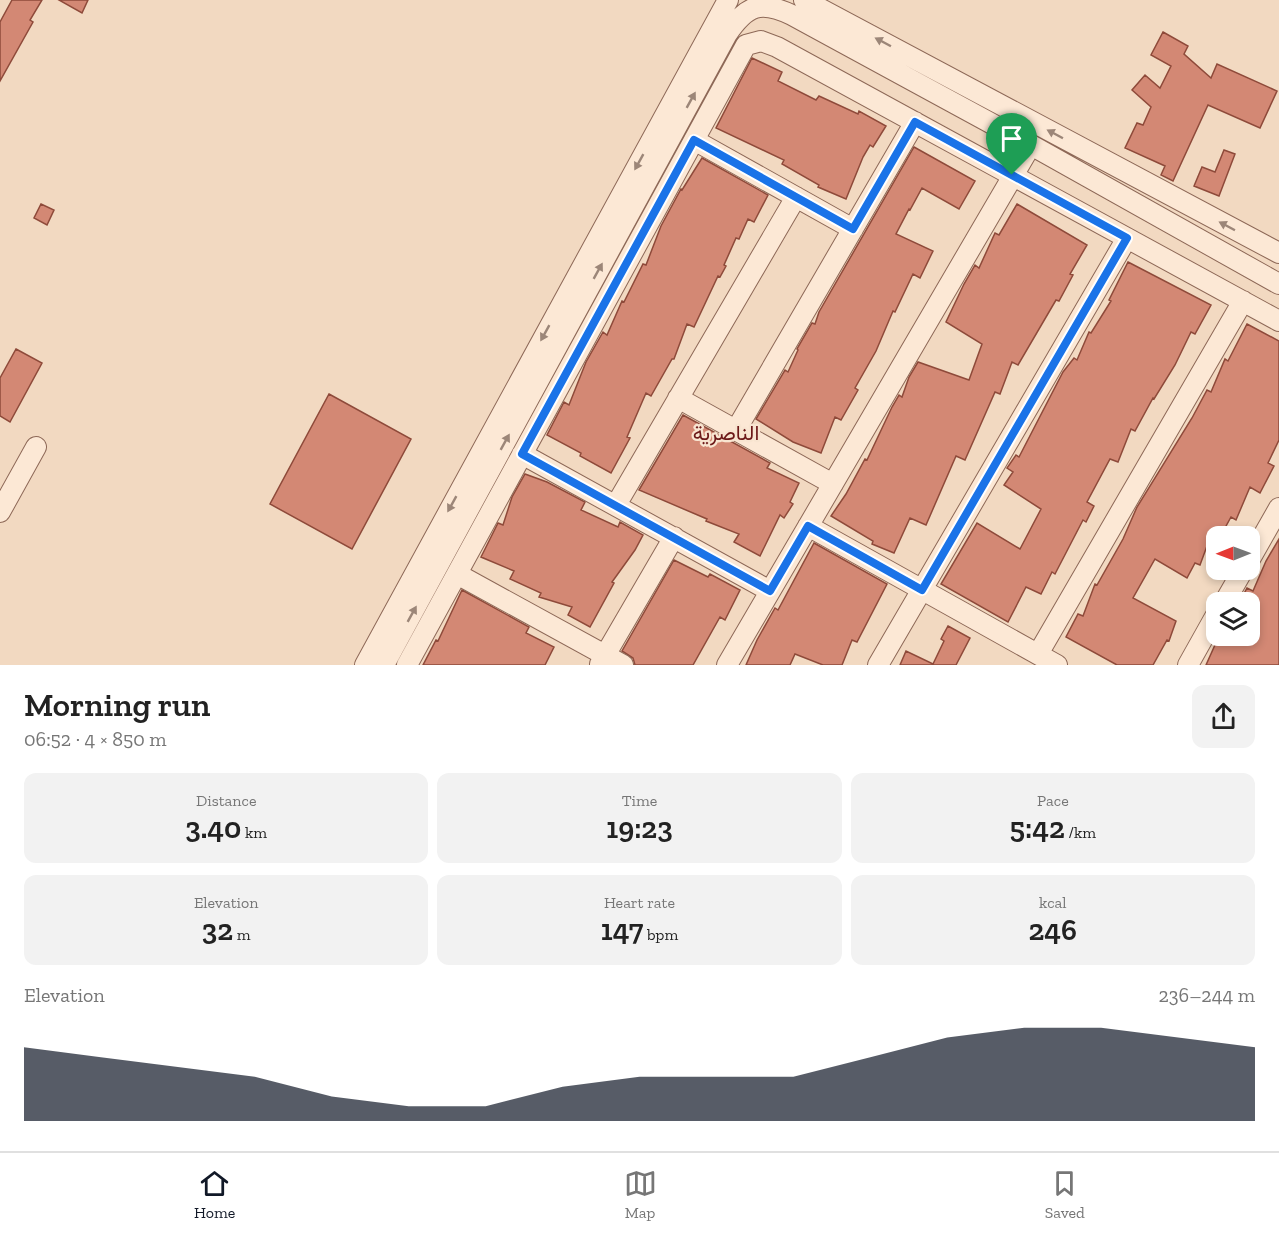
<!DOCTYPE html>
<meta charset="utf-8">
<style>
body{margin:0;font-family:"Zilla Slab",Vazirmatn,serif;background:#f2f2f2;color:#222;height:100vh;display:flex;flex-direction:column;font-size:22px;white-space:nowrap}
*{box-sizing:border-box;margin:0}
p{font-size:20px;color:#767676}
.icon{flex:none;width:33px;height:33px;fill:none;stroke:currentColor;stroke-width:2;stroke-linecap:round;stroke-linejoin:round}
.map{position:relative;height:665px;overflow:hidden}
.panel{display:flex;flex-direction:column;background:#fff;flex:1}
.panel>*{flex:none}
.needle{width:39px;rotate:269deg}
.tools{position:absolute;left:1206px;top:526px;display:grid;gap:12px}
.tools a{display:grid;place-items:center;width:54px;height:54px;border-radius:12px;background:#fff;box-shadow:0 3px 9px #0003;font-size:30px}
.pin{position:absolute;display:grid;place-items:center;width:51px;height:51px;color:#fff;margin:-62px -26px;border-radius:50% 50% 50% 0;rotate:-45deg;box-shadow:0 0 6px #0007}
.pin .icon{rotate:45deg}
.round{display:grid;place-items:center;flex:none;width:63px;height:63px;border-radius:12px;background:#f2f2f2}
.headline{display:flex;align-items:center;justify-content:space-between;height:102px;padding:0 24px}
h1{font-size:33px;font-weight:600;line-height:45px}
.metrics{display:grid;grid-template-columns:repeat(3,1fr);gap:9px;height:102px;padding:6px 24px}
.metrics div{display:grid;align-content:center;border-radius:12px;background:#f2f2f2;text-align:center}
.metrics b{font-size:30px;font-weight:600}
.metrics small{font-size:16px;font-weight:400}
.metrics p{font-size:16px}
.chart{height:168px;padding:12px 24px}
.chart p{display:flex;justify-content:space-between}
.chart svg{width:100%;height:108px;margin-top:6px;fill:#111827;opacity:.7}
.menu{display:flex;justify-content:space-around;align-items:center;height:84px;border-top:2px solid #e0e0e0;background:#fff;font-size:16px;color:#767676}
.menu a{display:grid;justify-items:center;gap:3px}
.menu .current{color:#111827}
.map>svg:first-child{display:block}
.building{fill:#d38874;stroke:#8e4a3a;stroke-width:1.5}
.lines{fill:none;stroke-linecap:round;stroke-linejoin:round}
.minor-casing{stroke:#8d6857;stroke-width:22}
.minor{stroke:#fce8d5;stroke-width:20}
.oneway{fill:#9c8678}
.route-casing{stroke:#fff;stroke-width:12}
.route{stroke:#1a73e8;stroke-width:8}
.labels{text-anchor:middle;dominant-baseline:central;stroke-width:4.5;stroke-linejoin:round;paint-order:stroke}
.neighbourhood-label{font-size:21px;fill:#6c1818;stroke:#f8e5d1}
</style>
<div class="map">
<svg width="1279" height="665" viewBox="0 0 1279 665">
<rect width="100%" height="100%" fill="#f2d9c1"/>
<!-- building -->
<path class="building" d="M 12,0 L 42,0 L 30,20 L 33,22 L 0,81 L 0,22 Z
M 59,0 L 88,0 L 82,13 Z
M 1163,32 L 1188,46 L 1184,54 L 1211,78 L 1217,64 L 1277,91 L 1260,128 L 1208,105 L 1173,181 L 1161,175 L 1165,166 L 1125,148 L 1137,123 L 1143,125 L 1151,107 L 1132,90 L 1145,75 L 1160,88 L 1171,66 L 1151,55 Z
M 752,58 L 782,72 L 778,81 L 816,100 L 819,96 L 858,114 L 859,111 L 886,126 L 873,147 L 870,145 L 863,157 L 846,199 L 818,187 L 819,185 L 782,164 L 784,160 L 716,128 Z
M 914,147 L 975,181 L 959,209 L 922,188 L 910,210 L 909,209 L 896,234 L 933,251 L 920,278 L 913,274 L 895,312 L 893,311 L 876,351 L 855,388 L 858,390 L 841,420 L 835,417 L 821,453 L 793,442 L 756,419 L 785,370 L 788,372 L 798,350 L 797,349 L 812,323 L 815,324 L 819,312 Z
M 1224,150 L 1235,154 L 1219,196 L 1194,186 L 1202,167 L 1215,172 Z
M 702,158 L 768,195 L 754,222 L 748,219 L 739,239 L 736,238 L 724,265 L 726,266 L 720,277 L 718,276 L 694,327 L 687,324 L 674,359 L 672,359 L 651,396 L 646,393 L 627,437 L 630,438 L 611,473 L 580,456 L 581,453 L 547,435 L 564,402 L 569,405 L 586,362 L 603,332 L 607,335 L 622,301 L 624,302 L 643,264 L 646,265 L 661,226 L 681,189 L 682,190 Z
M 41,204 L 54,210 L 47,225 L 34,218 Z
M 1017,204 L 1087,245 L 1070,274 L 1073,275 L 1059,301 L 1056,300 L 1018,365 L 1012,362 L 1000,394 L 995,392 L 965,460 L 956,456 L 926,525 L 910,518 L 894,553 L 872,544 L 873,541 L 831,516 L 846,494 L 865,459 L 867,460 L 892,407 L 899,395 L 902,397 L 909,377 L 918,362 L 969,380 L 982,344 L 946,322 L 964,284 L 975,265 L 979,268 L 995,233 L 999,235 Z
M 1128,262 L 1211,305 L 1195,334 L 1191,332 L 1175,365 L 1154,399 L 1153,398 L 1135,431 L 1131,429 L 1118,462 L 1110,459 L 1087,502 L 1094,506 L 1086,522 L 1083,520 L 1055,574 L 1052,572 L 1041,594 L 1026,587 L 1008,622 L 941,584 L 977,523 L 1020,549 L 1041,509 L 1004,485 L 1013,472 L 1007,468 L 1016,455 L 1019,457 L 1063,372 L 1074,358 L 1077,360 L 1089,332 L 1091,333 L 1111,301 L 1109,300 Z
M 1247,324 L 1279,341 L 1279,440 L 1268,463 L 1274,466 L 1260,493 L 1250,487 L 1236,520 L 1231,517 L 1220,537 L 1216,537 L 1216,545 L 1214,550 L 1207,546 L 1200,565 L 1195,563 L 1187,578 L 1155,559 L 1133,598 L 1176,621 L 1169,641 L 1167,640 L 1153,665 L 1117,665 L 1066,637 L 1078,614 L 1083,616 L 1095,584 L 1097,585 L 1123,539 L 1137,507 L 1192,418 L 1207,390 L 1211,392 L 1225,359 L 1228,361 Z
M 16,349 L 42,363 L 10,422 L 0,416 L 0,378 Z
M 329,394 L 411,439 L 352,549 L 270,504 Z
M 683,415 L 770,463 L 767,468 L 799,483 L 790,502 L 793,504 L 784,518 L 780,515 L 760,556 L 734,542 L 739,534 L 706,521 L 707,519 L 639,490 Z
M 525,474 L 547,482 L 585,502 L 581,510 L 618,527 L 620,522 L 643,535 L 635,550 L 612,582 L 614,583 L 590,627 L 568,615 L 572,607 L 539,597 L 541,593 L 510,579 L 514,571 L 481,557 L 498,523 L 503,525 L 512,497 Z
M 1279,539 L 1279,665 L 1206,665 L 1219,636 L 1250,636 L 1250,603 L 1239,603 L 1247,588 L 1253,591 L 1266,561 Z
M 814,543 L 887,584 L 857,642 L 852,640 L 842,665 L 823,665 L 795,654 L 790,665 L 746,665 L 757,640 L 775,608 L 778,610 Z
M 674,560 L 708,577 L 710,574 L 740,590 L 725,620 L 720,617 L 693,665 L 635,665 L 633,658 L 622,651 Z
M 462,590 L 529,627 L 526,633 L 554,647 L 545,665 L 423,665 L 436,640 L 438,641 Z
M 948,626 L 970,638 L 956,665 L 900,665 L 906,651 L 933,664 L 944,641 L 941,639 Z"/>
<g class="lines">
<!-- minor casing -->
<g class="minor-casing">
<path id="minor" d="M 804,0 L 1279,253
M 694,140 L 853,229
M 678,398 L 833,484
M 736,430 L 915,122
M 522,454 L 770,591
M 616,505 L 796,197
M 0,512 L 36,447
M 808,526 L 1057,665
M 1250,559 L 1279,508
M 457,574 L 623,665
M 1224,603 L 1243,570
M 1038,654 L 1243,301
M 600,664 L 674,537
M 365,665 L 728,0
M 384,665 L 727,34 C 747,5 760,0 792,15 L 1031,145 L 1279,284
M 407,665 L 746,45 L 761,41 L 777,47 L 1279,321
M 727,665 L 1031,145
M 878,665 L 1127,238
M 1188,665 L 1216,615"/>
</g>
<!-- minor -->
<use href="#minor" class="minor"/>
</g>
<!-- one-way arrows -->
<defs><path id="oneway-solid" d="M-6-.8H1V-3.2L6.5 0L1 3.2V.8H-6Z" transform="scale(1.5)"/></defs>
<g class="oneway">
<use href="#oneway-solid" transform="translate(883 42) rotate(-152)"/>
<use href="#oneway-solid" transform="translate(691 100) rotate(-61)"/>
<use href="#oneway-solid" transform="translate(1055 134) rotate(-152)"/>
<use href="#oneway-solid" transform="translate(639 162) rotate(119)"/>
<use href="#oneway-solid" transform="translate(1227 226) rotate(-152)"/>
<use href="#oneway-solid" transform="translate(598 271) rotate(-61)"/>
<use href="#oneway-solid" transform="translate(545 333) rotate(119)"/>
<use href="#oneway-solid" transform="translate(505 442) rotate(-61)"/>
<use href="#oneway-solid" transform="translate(452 504) rotate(119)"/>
<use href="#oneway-solid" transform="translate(412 614) rotate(-61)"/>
</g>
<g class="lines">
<!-- route casing -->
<g class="route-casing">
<path id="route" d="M 915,122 L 1127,238 L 922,590 L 808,526 L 770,591 L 522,454 L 694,140 L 853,229 Z"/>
</g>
<!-- route -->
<use href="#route" class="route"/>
</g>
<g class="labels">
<!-- neighbourhood labels -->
<g class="neighbourhood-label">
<text x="726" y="432">الناصرية</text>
</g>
</g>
</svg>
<div class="tools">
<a><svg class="needle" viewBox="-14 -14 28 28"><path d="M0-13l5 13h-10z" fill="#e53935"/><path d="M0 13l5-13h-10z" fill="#767676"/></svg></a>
<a><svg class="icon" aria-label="layers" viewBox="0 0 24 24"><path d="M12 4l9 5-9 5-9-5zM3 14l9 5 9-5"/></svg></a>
</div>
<div class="pin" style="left:1012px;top:175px;background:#1e9e55"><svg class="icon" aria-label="arrive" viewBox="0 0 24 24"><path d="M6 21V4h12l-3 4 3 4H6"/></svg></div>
</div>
<section class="panel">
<div class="headline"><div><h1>Morning run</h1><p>06:52 · 4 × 850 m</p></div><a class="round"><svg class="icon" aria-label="share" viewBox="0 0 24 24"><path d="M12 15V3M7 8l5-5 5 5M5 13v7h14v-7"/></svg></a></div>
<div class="metrics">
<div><p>Distance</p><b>3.40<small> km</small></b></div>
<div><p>Time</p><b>19:23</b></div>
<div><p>Pace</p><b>5:42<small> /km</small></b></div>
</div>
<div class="metrics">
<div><p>Elevation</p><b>32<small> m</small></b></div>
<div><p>Heart rate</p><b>147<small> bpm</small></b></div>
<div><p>kcal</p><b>246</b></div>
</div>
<div class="chart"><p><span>Elevation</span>236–244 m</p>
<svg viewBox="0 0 160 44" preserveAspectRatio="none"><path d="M0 44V14L10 18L20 22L30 26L40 34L50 38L60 38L70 30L80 26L90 26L100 26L110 18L120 10L130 6L140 6L150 10L160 14V44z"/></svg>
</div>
</section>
<nav class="menu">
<a class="current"><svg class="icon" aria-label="home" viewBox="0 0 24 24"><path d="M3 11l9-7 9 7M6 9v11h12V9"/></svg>Home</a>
<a><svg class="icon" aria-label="map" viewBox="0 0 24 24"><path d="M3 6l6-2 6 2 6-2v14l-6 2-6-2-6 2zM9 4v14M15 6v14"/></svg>Map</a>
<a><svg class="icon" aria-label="saved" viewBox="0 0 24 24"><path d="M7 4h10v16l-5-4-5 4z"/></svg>Saved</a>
</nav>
